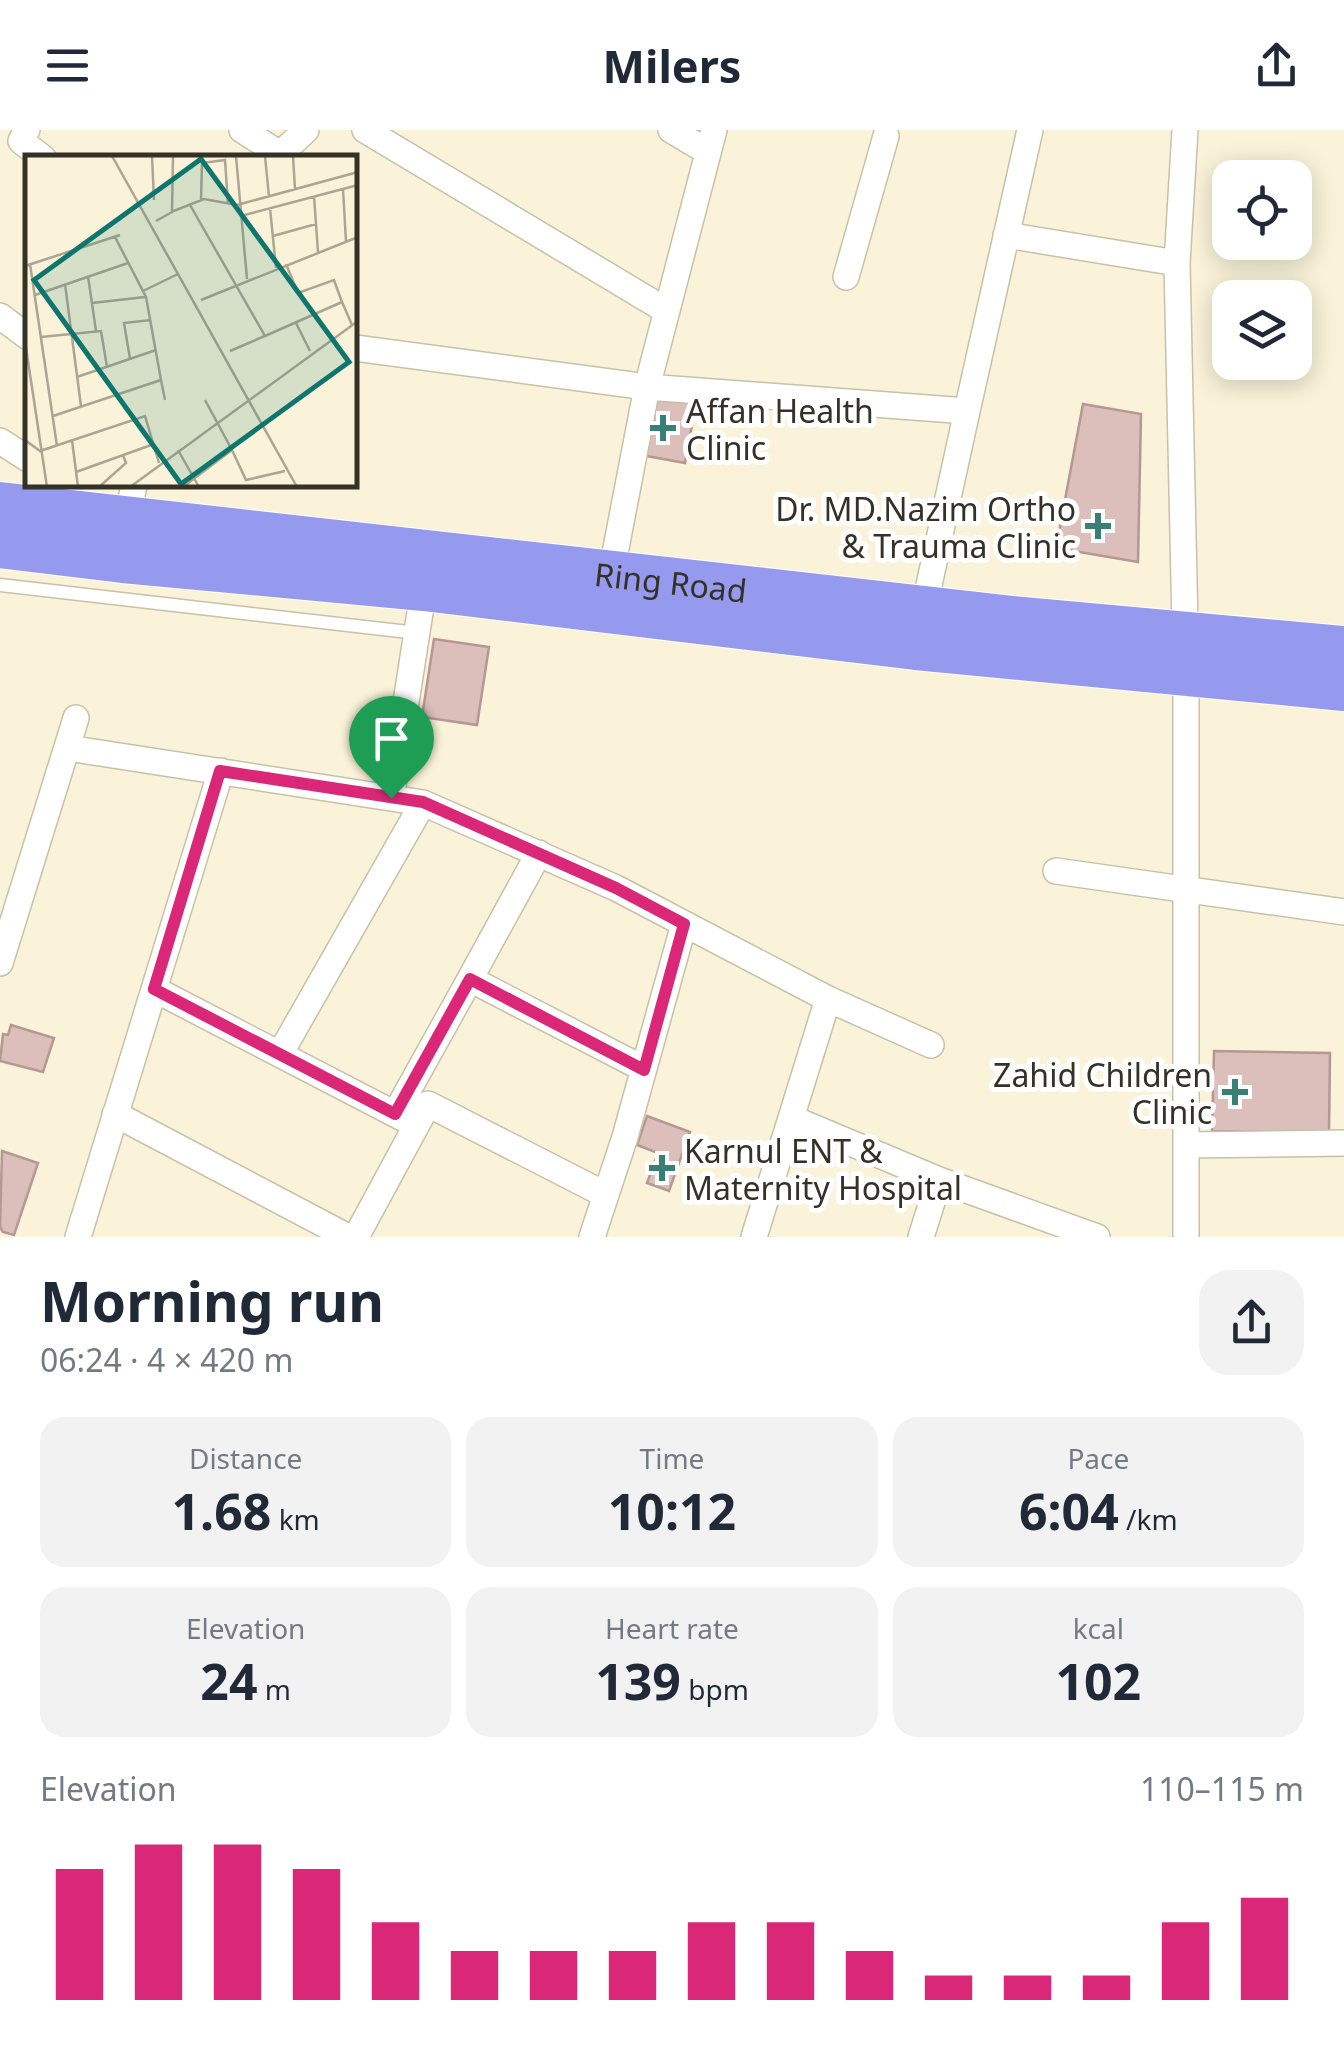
<!DOCTYPE html>
<meta charset="utf-8">
<style>
body{margin:0;font-family:"Noto Sans",sans-serif;background:#f2f2f3;color:#1f2937;height:100vh;display:flex;flex-direction:column;font-size:38px;white-space:nowrap}
*{box-sizing:border-box;margin:0}
p{font-size:32px;color:#747a83}
.icon{flex:none;width:55px;height:55px;fill:none;stroke:currentColor;stroke-width:2;stroke-linecap:round;stroke-linejoin:round}
.map{position:relative;height:1107px;overflow:hidden}
.sheet{display:flex;flex-direction:column;background:#fff;flex:1}
.sheet>*{flex:none}
.tools{position:absolute;left:1212px;top:30px;display:grid;gap:20px}
.tools a{display:grid;place-items:center;width:100px;height:100px;border-radius:20px;background:#fff;box-shadow:0 5px 25px #0003;font-size:50px}
.pin{position:absolute;display:grid;place-items:center;width:85px;height:85px;color:#fff;margin:-102px -42px;border-radius:50% 50% 50% 0;rotate:-45deg;box-shadow:0 0 10px #0007}
.pin .icon{rotate:45deg}
.round{display:grid;place-items:center;flex:none;width:105px;height:105px;border-radius:30px;background:#f2f2f3}
.headline{display:flex;align-items:center;justify-content:space-between;height:170px;padding:0 40px}
h1{font-size:55px;font-weight:700;line-height:75px}
.figures{display:grid;grid-template-columns:repeat(3,1fr);gap:15px;height:170px;padding:10px 40px}
.figures div{display:grid;align-content:center;border-radius:25px;background:#f2f2f3;text-align:center}
.figures b{font-size:50px;font-weight:700}
.figures small{font-size:28px;font-weight:400}
.figures p{font-size:28px}
.chart{height:280px;padding:20px 40px}
.chart p{display:flex;justify-content:space-between}
.chart svg{width:100%;height:180px;margin-top:10px;stroke:#db2777;stroke-width:6}
header{display:flex;justify-content:space-between;align-items:center;height:130px;padding:0 40px;background:#fff;font-size:45px;font-weight:700}
.map>svg:first-child{display:block}
.building{fill:#dcbeba;stroke:#b59894;stroke-width:2.5}
.lines{fill:none;stroke-linecap:round;stroke-linejoin:round}
.lane-casing{stroke:#c7c1a8;stroke-width:15}
.street-casing{stroke:#c7c1a8;stroke-width:28}
.highway-casing{stroke:#fff;stroke-width:50}
.lane{stroke:#fff;stroke-width:12}
.street{stroke:#fff;stroke-width:25}
.highway{stroke:#969aee;stroke-width:48}
.route-casing{stroke:#fff;stroke-width:20}
.route{stroke:#db2777;stroke-width:12}
.poi-dot{fill:#397f76;stroke:#fff;stroke-width:4}
.labels{text-anchor:middle;dominant-baseline:central;stroke-width:10;stroke-linejoin:round;paint-order:stroke}
.poi-label{font-size:32px;fill:#343127;stroke:#fff;text-anchor:start}
.street-label{font-size:32px;fill:#343127;stroke:#fff}
.inset-road{fill:none;stroke:#aba592;stroke-width:2.5}
.view{fill:#0f766e;fill-opacity:0.15;stroke:#0f766e;stroke-width:5}
.inset-edge{fill:none;stroke:#343127;stroke-width:5}
</style>
<header><svg class="icon" aria-label="menu" viewBox="0 0 24 24"><path d="M4 6h16M4 12h16M4 18h16"/></svg>Milers<svg class="icon" aria-label="share" viewBox="0 0 24 24"><path d="M12 15V3M7 8l5-5 5 5M5 13v7h14v-7"/></svg></header>
<div class="map">
<svg width="1344" height="1107" viewBox="0 0 1344 1107">
<rect width="100%" height="100%" fill="#faf3d9"/>
<!-- building -->
<path class="building" d="M 653,261 L 697,269 L 685,333 L 641,325 Z
M 1083,274 L 1141,284 L 1138,432 L 1056,418 Z
M 434,509 L 489,517 L 477,595 L 422,587 Z
M 11,895 L 54,908 L 43,942 L 0,931 L 3,904 L 8,905 Z
M 1214,921 L 1330,923 L 1329,1003 L 1212,1001 Z
M 647,986 L 690,1002 L 669,1061 L 647,1053 L 658,1023 L 637,1015 Z
M 2,1021 L 38,1033 L 14,1105 L 3,1102 L 0,1097 Z"/>
<g class="lines">
<!-- lane casing -->
<g class="lane-casing">
<path id="lane" d="M 0,455 L 417,503"/>
</g>
<!-- street casing -->
<g class="street-casing">
<path id="street" d="M 27,0 L 21,11 L 43,28
M 242,0 L 280,24
M 365,0 L 667,181
M 671,0 L 708,22
M 1185,0 L 1177,133 L 1186,542 L 1186,1107
M 276,28 L 306,0
M 1006,105 L 1177,133
M 846,147 L 886,6
M 0,186 L 28,207
M 355,218 L 647,257 L 967,281 L 924,478
M 967,281 L 1030,0
M 0,311 L 28,329
M 127,390 L 134,355
M 611,444 L 647,257 L 714,0
M 68,618 L 423,673 L 616,758 L 828,869
M 391,668 L 424,457
M 539,723 L 470,849 L 644,939
M 1056,741 L 1344,782
M 0,833 L 76,588
M 154,859 L 416,995
M 280,924 L 423,673
M 115,984 L 348,1107
M 395,984 L 470,849
M 791,988 L 939,1050
M 1186,1015 L 1344,1013
M 78,1107 L 221,641
M 356,1107 L 428,974 L 606,1065
M 592,1107 L 625,1007 L 684,794
M 754,1107 L 828,869 L 931,915
M 921,1107 L 939,1050 L 1097,1107"/>
</g>
<!-- highway casing -->
<g class="highway-casing">
<g id="highway">
<path id="s1" d="M 0,376 L 1013,490 L 1344,520"/>
<path d="M 0,414 L 123,429 L 424,457 L 916,516 L 1344,557"/>
</g>
</g>
<!-- lane -->
<use href="#lane" class="lane"/>
<!-- street -->
<use href="#street" class="street"/>
<!-- highway -->
<use href="#highway" class="highway"/>
</g>
<g class="lines">
<!-- route casing -->
<g class="route-casing">
<path id="route" d="M 220,641 L 423,672 L 616,758 L 684,794 L 644,940 L 470,849 L 395,984 L 154,859 Z"/>
</g>
<!-- route -->
<use href="#route" class="route"/>
</g>
<!-- markers -->
<g class="poi-dot">
<path d="M658 283h10v10h10v10h-10v10h-10v-10h-10v-10h10z"/>
<path d="M1093 381h10v10h10v10h-10v10h-10v-10h-10v-10h10z"/>
<path d="M1230 947h10v10h10v10h-10v10h-10v-10h-10v-10h10z"/>
<path d="M657 1023h10v10h10v10h-10v10h-10v-10h-10v-10h10z"/>
</g>
<g class="labels">
<!-- poi labels -->
<g class="poi-label">
<text x="686" y="280">Affan Health<tspan x="686" dy="37">Clinic</tspan></text>
<text x="1076" y="378" text-anchor="end">Dr. MD.Nazim Ortho<tspan x="1076" dy="37">&amp; Trauma Clinic</tspan></text>
<text x="1212" y="944" text-anchor="end">Zahid Children<tspan x="1212" dy="37">Clinic</tspan></text>
<text x="684" y="1020">Karnul ENT &amp;<tspan x="684" dy="37">Maternity Hospital</tspan></text>
</g>
<!-- street labels -->
<g class="street-label">
<text stroke="none"><textPath href="#s1" startOffset="675">Ring Road</textPath></text>
</g>
</g>
<!-- overview -->
<g transform="translate(25 25)">
<rect width="332" height="332" fill="#faf3d9"/>
<path class="inset-road" d="M 87,1 L 272,332M 127,1 L 129,45M 211,1 L 222,124M 240,1 L 244,42M 268,1 L 270,34M 318,34 L 321,87M 289,41 L 293,97M 176,45 L 177,8 L 200,5 L 203,49M 165,50 L 240,181 L 205,196M 245,53 L 251,113M 146,57 L 179,44 L 212,50 L 333,17M 216,61 L 333,30M 131,66 L 147,57 L 148,1M 248,81 L 291,69M 90,82 L 121,142 L 136,225M 5,109 L 32,291M 261,109 L 273,138 L 309,125 L 317,147M 0,111 L 95,80M 63,121 L 71,176M 40,129 L 56,251M 118,136 L 153,119M 10,140 L 103,108M 176,145 L 333,82M 67,148 L 120,142M 271,168 L 285,196M 240,181 L 317,147 L 327,170M 16,182 L 76,176 L 82,212M 0,186 L 22,332M 105,204 L 99,168 L 126,165M 52,222 L 131,195M 28,261 L 136,225 L 140,245M 0,285 L 15,296 L 120,261 L 134,308M 47,285 L 53,332M 153,295 L 174,332M 207,295 L 221,325 L 260,316M 51,317 L 129,289M 74,332 L 101,308 L 98,300M 105,332 L 333,166M 158,332 L 207,295 L 180,245"/>
<path class="view" d="M 176,4 L 324,207 L 156,329 L 9,125 Z"/>
<rect width="332" height="332" class="inset-edge"/>
</g>
</svg>
<div class="tools">
<a><svg class="icon" aria-label="locate" viewBox="0 0 24 24"><circle cx="12" cy="12" r="6"/><path d="M12 2v4M12 18v4M2 12h4M18 12h4"/></svg></a>
<a><svg class="icon" aria-label="layers" viewBox="0 0 24 24"><path d="M12 4l9 5-9 5-9-5zM3 14l9 5 9-5"/></svg></a>
</div>
<div class="pin" style="left:391px;top:668px;background:#1e9e55"><svg class="icon" aria-label="arrive" viewBox="0 0 24 24"><path d="M6 21V4h12l-3 4 3 4H6"/></svg></div>
</div>
<section class="sheet">
<div class="headline"><div><h1>Morning run</h1><p>06:24 · 4 × 420 m</p></div><a class="round"><svg class="icon" aria-label="share" viewBox="0 0 24 24"><path d="M12 15V3M7 8l5-5 5 5M5 13v7h14v-7"/></svg></a></div>
<div class="figures">
<div><p>Distance</p><b>1.68<small> km</small></b></div>
<div><p>Time</p><b>10:12</b></div>
<div><p>Pace</p><b>6:04<small> /km</small></b></div>
</div>
<div class="figures">
<div><p>Elevation</p><b>24<small> m</small></b></div>
<div><p>Heart rate</p><b>139<small> bpm</small></b></div>
<div><p>kcal</p><b>102</b></div>
</div>
<div class="chart"><p><span>Elevation</span>110–115 m</p>
<svg viewBox="0 0 160 44" preserveAspectRatio="none"><path d="M5 44V12M15 44V6M25 44V6M35 44V12M45 44V25M55 44V32M65 44V32M75 44V32M85 44V25M95 44V25M105 44V32M115 44V38M125 44V38M135 44V38M145 44V25M155 44V19"/></svg>
</div>
</section>
